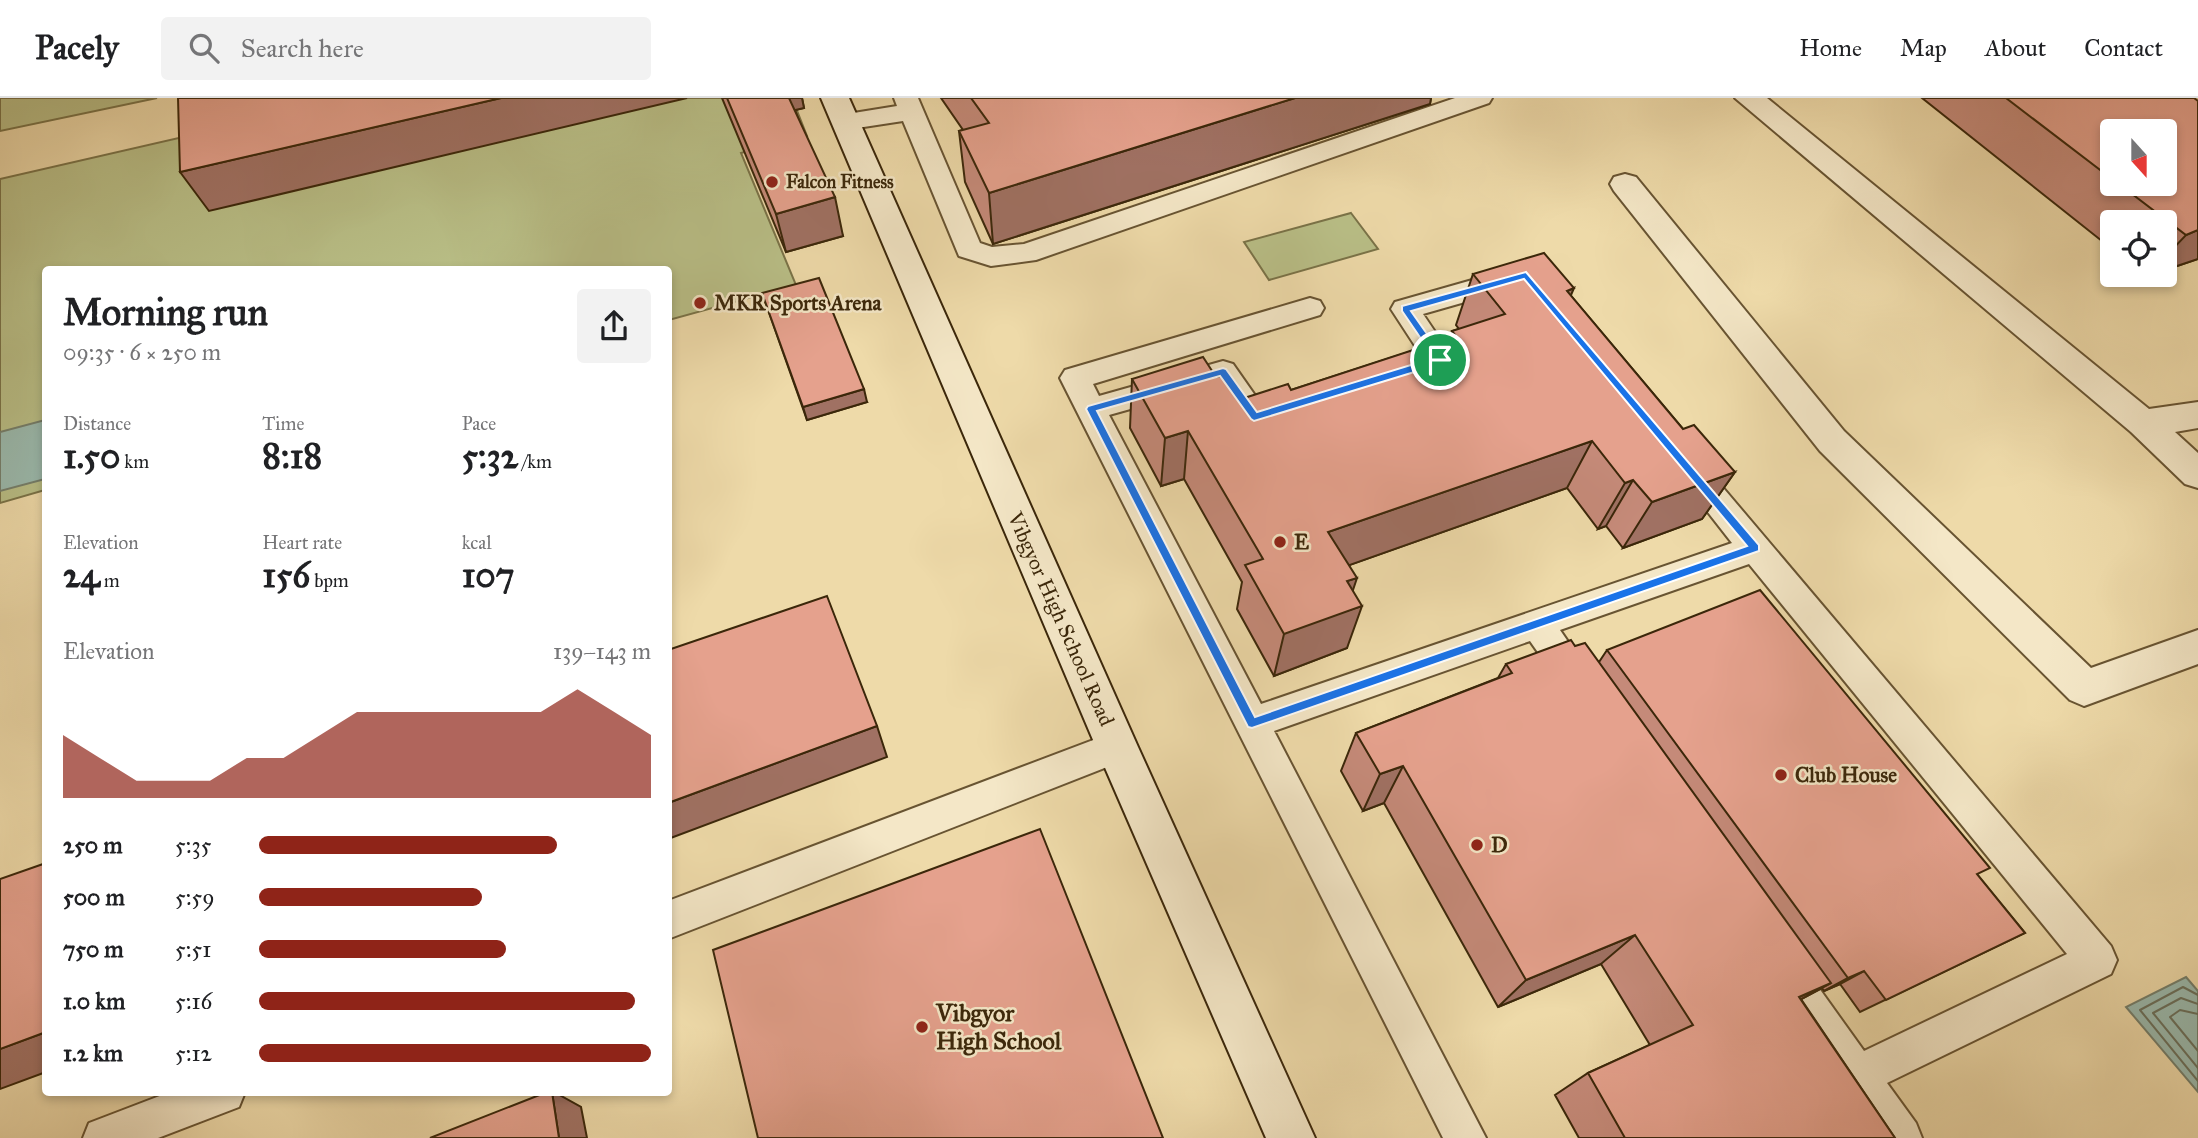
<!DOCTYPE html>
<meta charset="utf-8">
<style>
body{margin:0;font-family:"IM FELL Great Primer",serif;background:#f2f2f2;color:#202124;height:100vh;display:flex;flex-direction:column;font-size:26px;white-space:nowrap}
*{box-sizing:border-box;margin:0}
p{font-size:23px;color:#757577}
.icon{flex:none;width:38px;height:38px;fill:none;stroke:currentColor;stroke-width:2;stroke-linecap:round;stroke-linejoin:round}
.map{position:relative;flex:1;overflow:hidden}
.details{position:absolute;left:42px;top:168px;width:630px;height:830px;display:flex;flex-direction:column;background:#fff;border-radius:7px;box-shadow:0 4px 10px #0003}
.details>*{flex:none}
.needle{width:46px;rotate:159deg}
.controls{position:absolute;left:2100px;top:21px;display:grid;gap:14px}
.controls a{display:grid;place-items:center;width:77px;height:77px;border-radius:7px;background:#fff;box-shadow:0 4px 10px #0003;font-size:35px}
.pin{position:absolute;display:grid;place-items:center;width:60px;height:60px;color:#fff;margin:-30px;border:4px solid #fff;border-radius:50%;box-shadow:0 2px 7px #0007}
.round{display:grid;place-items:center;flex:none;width:74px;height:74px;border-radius:7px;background:#f2f2f2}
.summary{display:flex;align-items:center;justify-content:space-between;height:119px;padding:0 21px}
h1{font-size:38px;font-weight:700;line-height:52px}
.stats{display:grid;grid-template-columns:repeat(3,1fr);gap:10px;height:119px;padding:7px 21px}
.stats div{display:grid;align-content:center}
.stats b{font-size:35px;font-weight:700}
.stats small{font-size:19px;font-weight:400}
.stats p{font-size:19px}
.chart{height:196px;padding:14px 21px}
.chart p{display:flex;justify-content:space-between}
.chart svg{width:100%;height:126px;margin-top:7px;fill:#8f2418;opacity:.7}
ul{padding:0 21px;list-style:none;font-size:23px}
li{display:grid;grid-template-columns:112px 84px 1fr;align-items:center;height:52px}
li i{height:18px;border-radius:9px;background:#8f2418}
header{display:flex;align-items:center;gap:42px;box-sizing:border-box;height:98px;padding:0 35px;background:#fff;border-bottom:2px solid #e0e0e0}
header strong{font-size:33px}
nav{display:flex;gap:38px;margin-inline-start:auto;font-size:24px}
.search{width:490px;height:63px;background:#f2f2f2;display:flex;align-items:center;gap:18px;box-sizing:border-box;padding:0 24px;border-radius:7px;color:#757577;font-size:26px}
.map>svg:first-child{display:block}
.green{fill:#b9bf87;stroke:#7a7348;stroke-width:2}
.water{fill:#9abaae;stroke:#747f6c;stroke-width:2}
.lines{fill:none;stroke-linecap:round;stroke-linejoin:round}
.shore{stroke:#6a705c;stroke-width:2}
.lane-casing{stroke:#685432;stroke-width:4}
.street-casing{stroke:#685432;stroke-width:4}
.secondary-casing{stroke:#3b270a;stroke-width:4}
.lane{fill:#f4e7c7;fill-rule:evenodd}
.street{fill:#f4e7c7;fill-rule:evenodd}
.secondary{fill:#f4e7c7;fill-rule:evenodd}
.wall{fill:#c58a79;stroke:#3b270a;stroke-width:2;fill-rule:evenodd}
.shaded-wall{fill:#a07163;stroke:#3b270a;stroke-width:2}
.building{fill:#e5a18d;stroke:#3b270a;stroke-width:2}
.route{fill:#1a73e8;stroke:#fff;stroke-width:2;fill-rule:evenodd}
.poi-dot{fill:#8f2418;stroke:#f4e7c7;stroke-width:2.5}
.labels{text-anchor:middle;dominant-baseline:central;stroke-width:5;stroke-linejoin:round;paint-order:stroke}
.far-poi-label{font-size:18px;font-weight:bold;fill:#3b270a;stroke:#f4e7c7;text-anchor:start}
.poi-label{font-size:21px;font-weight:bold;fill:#3b270a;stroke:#f4e7c7;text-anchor:start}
.street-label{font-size:21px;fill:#3b270a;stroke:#f4e7c7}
.near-poi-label{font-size:24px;font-weight:bold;fill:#3b270a;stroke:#f4e7c7;text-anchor:start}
</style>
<header>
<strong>Pacely</strong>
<div class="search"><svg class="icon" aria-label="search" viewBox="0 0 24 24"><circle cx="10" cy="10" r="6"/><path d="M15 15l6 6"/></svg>Search here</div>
<nav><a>Home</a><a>Map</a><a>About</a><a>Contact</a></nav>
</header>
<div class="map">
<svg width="2198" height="1040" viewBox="0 0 2198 1040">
<rect width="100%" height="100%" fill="#eedaa9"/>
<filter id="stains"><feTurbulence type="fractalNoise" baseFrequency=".00286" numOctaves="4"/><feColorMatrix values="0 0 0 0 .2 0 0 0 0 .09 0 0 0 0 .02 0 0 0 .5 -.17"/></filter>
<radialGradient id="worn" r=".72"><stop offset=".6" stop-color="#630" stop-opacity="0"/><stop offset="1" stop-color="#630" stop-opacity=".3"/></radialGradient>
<!-- green -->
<path class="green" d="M 0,0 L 157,0 L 0,33 Z
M 353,0 L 792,0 L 807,38 L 741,55 L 796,187 L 669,222 L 668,172 L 46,172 L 45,392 L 0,405 L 0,81 Z
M 1351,115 L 1378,151 L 1269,182 L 1244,144 Z"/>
<!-- water -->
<path class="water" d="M 45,322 L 45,381 L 0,393 L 0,334 Z
M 2186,879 L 2198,893 L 2198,994 L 2126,909 Z"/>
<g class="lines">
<!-- shore -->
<path class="shore" d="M 2198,897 L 2183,889 L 2140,912 L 2198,983
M 2198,906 L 2181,900 L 2153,915 L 2198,970
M 2198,916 L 2180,912 L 2170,919 L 2198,953"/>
<!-- lane casing -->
<g class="lane-casing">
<path id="lane" d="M 894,0 L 918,0 L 980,145 L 992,149 L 1024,146 L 1455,0 L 1492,0 L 1489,5 L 1036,162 L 991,168 L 959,158 L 903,23 L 844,32 L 835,30 L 832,24 L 835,18 L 897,8 Z
M 1511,171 L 1521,174 L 1525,181 L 1521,188 L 1423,216 L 1454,262 L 1450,270 C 1435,274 1420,282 1405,278 L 1400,270 L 1405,262 L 1421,257 L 1391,211 L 1395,204 Z
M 1310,200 L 1320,203 L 1324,210 L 1320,217 L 1093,286 L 1099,298 L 1223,263 L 1233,266 L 1261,306 L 1277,301 L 1288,304 L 1292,312 L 1288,320 C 1278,323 1266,329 1256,330 C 1238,331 1225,299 1216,287 L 1109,317 L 1261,606 L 1732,445 L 1671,367 L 1675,359 L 1686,355 L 1697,359 L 2111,848 L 2117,862 L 2111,876 L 1887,985 L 1916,1025 L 1922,1040 L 1876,1040 L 1763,879 L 1757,865 L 1763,851 L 1777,846 L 1791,851 L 1864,953 L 2067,856 L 1749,466 L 1560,532 L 1597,586 L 1592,597 L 1580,601 L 1568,597 L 1530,543 L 1274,633 L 1486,1040 L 1443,1040 L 1060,280 L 1065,272 Z
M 1117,633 L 1130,638 L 1135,649 L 1130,660 L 668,841 L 668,803 Z
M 170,994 L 245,994 L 239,1009 L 158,1040 L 83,1040 L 89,1025 Z"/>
</g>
<!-- street casing -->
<g class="street-casing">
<path id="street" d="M 1735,0 L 1767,0 L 2149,311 L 2198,304 L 2198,330 L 2175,334 L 2198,355 L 2198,390 L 2185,386 L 2131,334 Z
M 1625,76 L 1636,79 L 1844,333 L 2091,570 L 2198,532 L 2198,566 L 2084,608 L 2070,602 L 1820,353 L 1614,93 L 1610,86 L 1614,79 Z"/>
</g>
<!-- secondary casing -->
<g class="secondary-casing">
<path id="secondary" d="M 821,0 L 849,0 L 1138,649 L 1315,1040 L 1266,1040 L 1096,649 Z"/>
</g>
<!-- lane -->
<use href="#lane" class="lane"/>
<!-- street -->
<use href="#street" class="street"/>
<!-- secondary -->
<use href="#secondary" class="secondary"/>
</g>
<!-- wall -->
<path class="wall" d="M 722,0 L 802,0 L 804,10 L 795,12 L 843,138 L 786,154 Z
M 941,0 L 1431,0 L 1430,6 L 993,146 L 965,84 L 959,33 L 963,32 Z
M 1922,0 L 2194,0 L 2198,161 L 2165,172 L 2165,124 L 2112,124 L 2112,151 ZM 2112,33 L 2165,86 L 2112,86 Z
M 1473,176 L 1571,198 L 1683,331 L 1735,374 L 1702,421 L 1623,450 L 1606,428 L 1598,431 L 1567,390 L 1349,467 L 1353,492 L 1347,550 L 1274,578 L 1237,511 L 1242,484 L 1184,381 L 1161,388 L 1130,330 L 1132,281 L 1216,279 L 1238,302 L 1291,292 L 1449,241 L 1452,233 L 1459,231 L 1456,227 Z
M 762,195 L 867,304 L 807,322 Z
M 1575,548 L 1599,564 L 1607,552 L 1978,778 L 2025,835 L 1860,914 L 1840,886 L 1824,893 L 1822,890 L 1801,901 L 1895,1040 L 1579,1040 L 1555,997 L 1588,975 L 1650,947 L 1601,866 L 1498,909 L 1384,705 L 1363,713 L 1341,673 L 1356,635 L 1498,580 L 1506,566 Z"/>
<!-- shaded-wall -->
<path class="shaded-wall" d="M 501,0 L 687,0 L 209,113 L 180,74 Z
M 784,0 L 802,0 L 804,10 L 787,14 Z
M 1295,0 L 1431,0 L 1430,6 L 993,146 L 989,95 Z
M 835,99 L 843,138 L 786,154 L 776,116 Z
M 2198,132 L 2198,161 L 2165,172 L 2165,159 L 2186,137 Z
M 1574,190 L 1552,241 L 1567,193 Z
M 864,291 L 867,304 L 807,322 L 803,309 Z
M 1188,333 L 1184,381 L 1161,388 L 1165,340 Z
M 1592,343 L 1567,390 L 1316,479 L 1328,434 Z
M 1735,374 L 1702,421 L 1623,450 L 1652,404 Z
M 1633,382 L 1606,428 L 1598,431 L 1625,385 Z
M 1357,480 L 1346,513 L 1362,508 L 1347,550 L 1274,578 L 1284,536 L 1347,483 Z
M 877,628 L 887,659 L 668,741 L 668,705 Z
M 1403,668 L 1384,705 L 1363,713 L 1380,676 Z
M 1635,837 L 1601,866 L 1498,909 L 1526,882 Z
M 1864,873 L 1840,886 L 1824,893 L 1848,880 Z
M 1831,885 L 1783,911 L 1799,899 Z
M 46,934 L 46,974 L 0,991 L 0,951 Z
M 552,994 L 554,994 L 581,1009 L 587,1040 L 559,1040 Z"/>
<!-- building -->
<path class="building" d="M 178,0 L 501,0 L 180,74 Z
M 727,0 L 789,0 L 835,99 L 776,116 Z
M 971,0 L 1295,0 L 989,95 L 959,33 L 989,25 Z
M 2006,0 L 2194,0 L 2198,3 L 2198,132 L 2186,137 L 2119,86 L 2165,86 L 2165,33 L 2112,33 L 2112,81 Z
M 1544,155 L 1574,190 L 1567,193 L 1683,331 L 1694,327 L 1735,374 L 1652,404 L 1633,382 L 1625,385 L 1592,343 L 1328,434 L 1357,480 L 1347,483 L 1362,508 L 1284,536 L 1245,467 L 1263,461 L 1188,333 L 1165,340 L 1132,281 L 1203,259 L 1216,279 L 1222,278 L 1238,302 L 1288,286 L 1291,292 L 1456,238 L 1452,233 L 1505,216 L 1473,176 Z
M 819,180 L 864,291 L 803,309 L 762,195 Z
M 1760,492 L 1990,770 L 1977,776 L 2025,835 L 1886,902 L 1864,873 L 1848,880 L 1607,552 Z
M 827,498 L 877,628 L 668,705 L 668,552 Z
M 1571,542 L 1575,548 L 1585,545 L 1831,885 L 1799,899 L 1895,1040 L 1625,1040 L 1588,975 L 1693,927 L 1635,837 L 1526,882 L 1403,668 L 1380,676 L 1356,635 L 1512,575 L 1506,566 Z
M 1040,731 L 1163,1040 L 758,1040 L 713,852 Z
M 46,765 L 46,934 L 0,951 L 0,781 Z
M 547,994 L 552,994 L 559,1040 L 430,1040 Z"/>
<!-- route -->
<path class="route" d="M 1526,174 L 1759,447 L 1759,453 L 1252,630 L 1248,629 L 1086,311 L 1088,308 L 1223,270 L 1226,271 L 1257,314 L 1434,260 L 1402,213 L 1402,208 ZM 1524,181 L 1747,448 L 1255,619 L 1097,313 L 1220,278 L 1251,321 L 1254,323 L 1444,265 L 1444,260 L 1411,213 Z"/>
<!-- markers -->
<g class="poi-dot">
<circle cx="772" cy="84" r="7"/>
<circle cx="700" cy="205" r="7"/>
<circle cx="1280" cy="444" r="7"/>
<circle cx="1781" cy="677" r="7"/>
<circle cx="1477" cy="747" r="7"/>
<circle cx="922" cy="929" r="7"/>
</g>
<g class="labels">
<!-- far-poi labels -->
<g class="far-poi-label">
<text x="786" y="84">Falcon Fitness</text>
</g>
<!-- poi labels -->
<g class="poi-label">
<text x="714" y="205">MKR Sports Arena</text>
<text x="1294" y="444">E</text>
<text x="1795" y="677">Club House</text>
<text x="1491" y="747">D</text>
</g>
<!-- street labels -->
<g class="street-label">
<text transform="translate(1061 521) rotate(66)">Vibgyor High School Road</text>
</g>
<!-- near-poi labels -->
<g class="near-poi-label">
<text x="936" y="915">Vibgyor<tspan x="936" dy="28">High School</tspan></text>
</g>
</g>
<rect width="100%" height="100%" filter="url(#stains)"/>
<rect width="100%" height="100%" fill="url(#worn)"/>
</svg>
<div class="controls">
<a><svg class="needle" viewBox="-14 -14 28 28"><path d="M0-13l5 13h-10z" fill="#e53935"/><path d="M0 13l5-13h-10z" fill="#757577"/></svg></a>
<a><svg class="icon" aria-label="locate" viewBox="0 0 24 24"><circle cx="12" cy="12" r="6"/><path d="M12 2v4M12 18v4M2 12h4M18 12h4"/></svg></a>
</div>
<div class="pin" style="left:1440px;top:262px;background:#1e9e55"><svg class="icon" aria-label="arrive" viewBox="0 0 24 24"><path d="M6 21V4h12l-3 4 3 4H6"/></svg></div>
<section class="details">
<div class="summary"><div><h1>Morning run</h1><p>09:35 · 6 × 250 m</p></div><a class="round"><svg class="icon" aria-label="share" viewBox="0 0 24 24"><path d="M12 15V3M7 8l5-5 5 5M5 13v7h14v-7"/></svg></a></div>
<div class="stats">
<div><p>Distance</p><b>1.50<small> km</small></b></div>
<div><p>Time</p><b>8:18</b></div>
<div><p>Pace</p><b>5:32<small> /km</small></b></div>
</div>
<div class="stats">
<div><p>Elevation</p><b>24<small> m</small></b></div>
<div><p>Heart rate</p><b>156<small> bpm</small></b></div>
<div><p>kcal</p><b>107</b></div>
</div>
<div class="chart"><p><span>Elevation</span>139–143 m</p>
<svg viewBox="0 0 160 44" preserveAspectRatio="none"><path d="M0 44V22L10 30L20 38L30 38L40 38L50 30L60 30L70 22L80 14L90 14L100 14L110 14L120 14L130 14L140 6L150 14L160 22V44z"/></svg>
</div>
<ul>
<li><b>250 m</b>5:35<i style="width:76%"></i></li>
<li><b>500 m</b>5:59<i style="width:57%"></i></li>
<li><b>750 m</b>5:51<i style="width:63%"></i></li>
<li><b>1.0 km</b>5:16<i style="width:96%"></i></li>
<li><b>1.2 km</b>5:12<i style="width:100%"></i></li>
</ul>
</section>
</div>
